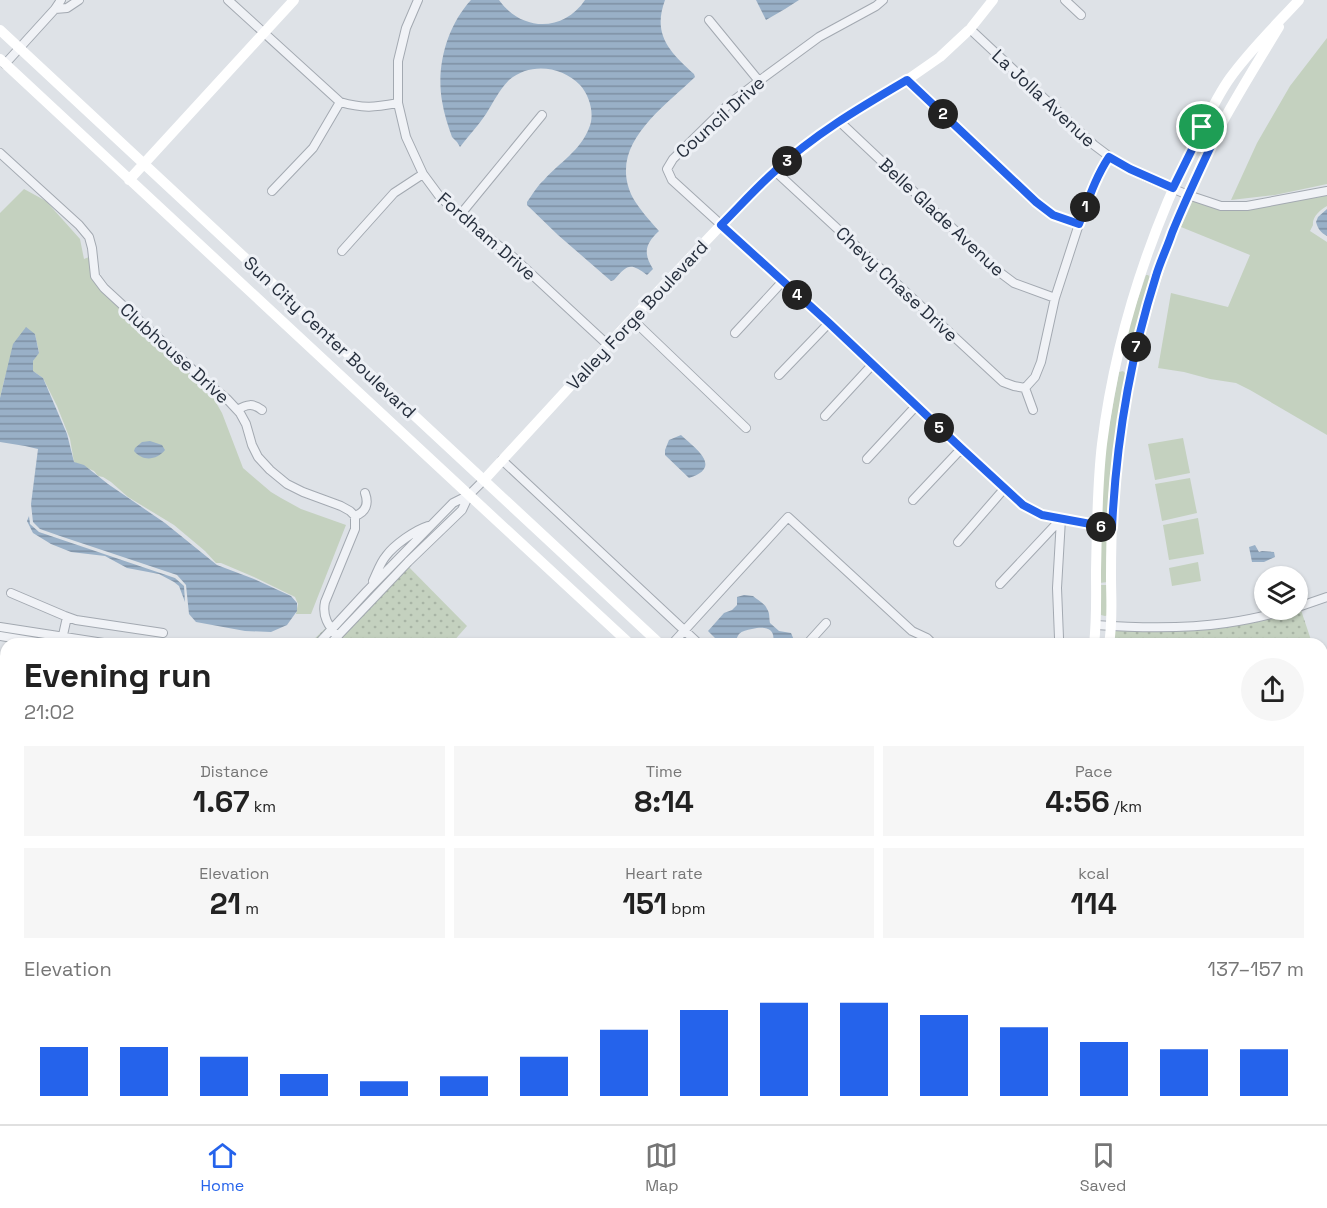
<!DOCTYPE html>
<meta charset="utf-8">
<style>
body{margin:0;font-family:"Space Grotesk",sans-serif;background:#f6f6f6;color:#222;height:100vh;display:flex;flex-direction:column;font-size:22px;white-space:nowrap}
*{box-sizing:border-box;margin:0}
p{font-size:20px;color:#767676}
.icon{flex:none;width:33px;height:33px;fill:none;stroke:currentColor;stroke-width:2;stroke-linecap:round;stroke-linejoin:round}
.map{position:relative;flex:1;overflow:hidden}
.sheet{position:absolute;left:0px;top:638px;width:1328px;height:488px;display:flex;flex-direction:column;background:#fff;border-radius:18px 18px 0 0;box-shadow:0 2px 4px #0004}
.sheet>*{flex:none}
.buttons{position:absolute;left:1254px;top:566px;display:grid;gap:12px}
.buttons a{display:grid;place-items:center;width:54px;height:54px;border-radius:50%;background:#fff;box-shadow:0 2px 4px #0004;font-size:30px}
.pin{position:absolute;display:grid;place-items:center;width:51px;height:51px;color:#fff;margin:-26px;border:3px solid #fff;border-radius:50%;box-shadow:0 2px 6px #0007}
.km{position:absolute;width:30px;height:30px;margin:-15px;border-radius:50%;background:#222;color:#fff;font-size:16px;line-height:30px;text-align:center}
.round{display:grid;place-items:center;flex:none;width:63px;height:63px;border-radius:32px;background:#f6f6f6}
.summary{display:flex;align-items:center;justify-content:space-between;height:102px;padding:0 24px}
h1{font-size:33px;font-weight:600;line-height:45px}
.stats{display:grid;grid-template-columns:repeat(3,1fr);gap:9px;height:102px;padding:6px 24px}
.stats div{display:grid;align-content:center;border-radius:0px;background:#f6f6f6;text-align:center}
.stats b{font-size:30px;font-weight:600}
.stats small{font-size:16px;font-weight:400}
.stats p{font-size:16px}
.chart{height:168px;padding:12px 24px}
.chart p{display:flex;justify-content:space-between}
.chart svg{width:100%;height:108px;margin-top:6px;stroke:#2563eb;stroke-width:6}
.menu{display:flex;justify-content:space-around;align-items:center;height:84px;border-top:2px solid #e0e0e0;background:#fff;font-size:16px;color:#767676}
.menu a{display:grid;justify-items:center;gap:3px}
.menu .current{color:#2563eb}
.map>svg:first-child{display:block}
.grass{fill:#c4d1bf}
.park{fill:url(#park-dots)}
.water{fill:url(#water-rules)}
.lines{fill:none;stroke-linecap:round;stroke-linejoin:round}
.street-casing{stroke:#a3a9b1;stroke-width:10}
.street{stroke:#f0f2f6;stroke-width:8}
.secondary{stroke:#fff;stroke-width:10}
.route-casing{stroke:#fff;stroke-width:12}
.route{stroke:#2563eb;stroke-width:8}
.labels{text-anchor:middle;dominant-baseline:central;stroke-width:6;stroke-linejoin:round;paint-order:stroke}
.street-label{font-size:18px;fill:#27303e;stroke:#edf0f5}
</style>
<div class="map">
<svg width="1327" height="1124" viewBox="0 0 1327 1124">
<defs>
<pattern id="park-dots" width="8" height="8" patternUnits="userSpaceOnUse" patternTransform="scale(1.5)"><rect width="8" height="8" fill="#c4d1bf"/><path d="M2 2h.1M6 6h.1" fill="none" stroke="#a8b4a5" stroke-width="1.8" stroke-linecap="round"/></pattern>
<pattern id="water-rules" width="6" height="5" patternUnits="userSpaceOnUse" patternTransform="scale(1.5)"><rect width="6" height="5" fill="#99b0c7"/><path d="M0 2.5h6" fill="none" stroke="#7d90a3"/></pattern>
</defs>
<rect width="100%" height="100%" fill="#dee2e7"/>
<!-- grass -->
<path class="grass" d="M 1327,38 L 1327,184 L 1275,195 L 1231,200 L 1257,143 L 1290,86 Z
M 24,189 L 46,201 L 80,239 L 84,259 L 89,257 L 91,272 L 97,285 L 194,376 L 207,392 L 214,399 L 222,413 L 243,468 L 271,492 L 281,498 L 301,509 L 346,525 L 311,614 L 296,614 L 298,604 L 295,597 L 254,577 L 221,563 L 216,563 L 205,551 L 174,525 L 128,497 L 111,482 L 103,477 L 98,476 L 94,471 L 74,462 L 70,439 L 57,406 L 43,378 L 33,371 L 33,361 L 39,352 L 35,334 L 5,377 L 0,398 L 0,213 Z
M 1327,194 L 1327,206 C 1320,210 1312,217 1313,225 L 1310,231 L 1327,242 L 1327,435 L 1250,390 L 1236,383 L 1210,379 L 1184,372 L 1158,368 L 1171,293 L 1228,307 L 1250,255 L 1181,227 L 1193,200 L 1219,209 L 1247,210 Z
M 1146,275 L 1148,275 L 1151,278 L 1131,353 L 1126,355 L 1123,353 L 1127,331 Z
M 1123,371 L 1126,374 L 1107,517 L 1102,517 L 1103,476 L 1106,443 L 1119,372 Z
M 1183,438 L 1190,473 L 1155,480 L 1148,444 Z
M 1190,478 L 1197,513 L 1162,521 L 1155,484 Z
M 1198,518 L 1204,554 L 1169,560 L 1163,525 Z
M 1101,534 L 1106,535 L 1108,538 L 1108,582 L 1099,583 Z
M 1198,562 L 1201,581 L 1172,586 L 1169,568 Z
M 1099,585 L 1108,585 L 1108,615 L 1105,616 L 1101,615 Z
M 1327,1017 L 1327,1095 L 1322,1090 L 1322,1023 Z"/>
<!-- park -->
<path class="park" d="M 397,555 L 467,626 L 452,643 L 411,643 L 408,641 L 405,644 L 309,644 L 359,596 Z
M 1301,610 L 1312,643 L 1114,644 L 1115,630 L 1274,617 Z"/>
<!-- water -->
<path class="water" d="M 471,0 L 499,0 C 521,31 563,33 585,0 L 665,0 C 652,35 670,52 694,74 L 695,77 C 663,108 606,146 633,198 C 640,210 650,221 659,231 C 645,244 643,253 653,269 L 647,275 C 630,262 627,265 614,280 L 611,281 L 558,235 L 527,205 L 527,202 C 533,194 537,186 544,180 C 559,163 581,150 589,128 C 595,115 590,96 580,85 C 562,66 530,62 509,80 C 499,90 493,103 486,114 C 478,126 468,136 460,147 L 457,142 L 452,137 C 448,126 444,114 442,101 C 436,66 447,26 471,0 Z
M 756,0 L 799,0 L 785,9 L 766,20 Z
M 1327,209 L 1327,236 C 1321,233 1318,229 1316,222 L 1318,217 Z
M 26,327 L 35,334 L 39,353 L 33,361 L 33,371 L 43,378 L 67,434 L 74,462 L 84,465 L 108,484 L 165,523 L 217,565 L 254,579 L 291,596 L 297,603 L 297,611 L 287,625 L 271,632 L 245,631 L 196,622 L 189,614 L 186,585 L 177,575 L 60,536 L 40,529 L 33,522 L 31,504 L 38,449 L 25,446 L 0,442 L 0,398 L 13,344 Z
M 681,435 C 696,449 723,467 689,478 L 665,455 L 665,450 L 669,440 Z
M 150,441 L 162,445 L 165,450 C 157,460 143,462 134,451 L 135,448 L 142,442 Z
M 29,516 L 30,524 L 39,532 L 175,578 L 184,586 L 185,602 L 179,586 L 174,582 L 159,574 L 127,568 L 105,556 L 71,552 L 51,544 L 33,533 L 27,521 Z
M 1255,545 L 1259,552 L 1262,551 L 1274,552 L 1275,557 L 1264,562 L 1252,562 L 1249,547 Z
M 744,595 L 753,596 C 757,600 765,603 767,609 C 770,613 769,618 770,623 L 779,631 L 791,633 L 794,640 L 790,643 L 773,643 C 776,628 765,626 752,629 C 747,630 742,631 739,634 C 737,637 736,640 735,643 L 720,643 L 708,631 L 724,613 L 732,610 L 737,605 L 737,597 Z
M 1327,660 L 1327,853 L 1323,860 L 1327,865 L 1327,882 L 1322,879 L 1322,662 Z
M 297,1119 L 763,1119 L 763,1124 L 283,1124 Z"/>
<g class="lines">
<!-- street casing -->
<g class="street-casing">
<path id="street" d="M 61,0 L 55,9 L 67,8 L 79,0
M 228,0 L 340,102 C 364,109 375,107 398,103
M 418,0 L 406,28 L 398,61 L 398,103 L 406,137 L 423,174 L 440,197 L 460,215 L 513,257 L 608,345
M 883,0 L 876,6 L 819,37 L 759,81 L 729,104 L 673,159 L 667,169 L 672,180 L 829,323 L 961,449 L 1023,505 L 1042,515 L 1112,528
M 1065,0 L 1081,15
M 709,20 L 759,81
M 970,29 L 1094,145 L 1118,163 L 1148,178 L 1188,195 L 1221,206 L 1247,206 L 1327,191
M 5,64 L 55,9
M 907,80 L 1036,202 L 1053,215 L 1079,224
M 839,121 L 998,271 L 1014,283 L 1055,298
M 0,153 L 79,225 L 89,237 L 92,248 L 95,276 L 104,288 L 206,382 L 227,399 L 240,413 L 246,424 L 252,445 L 258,457 L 270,470 L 287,484 L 303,492 L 341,506 L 350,511 L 355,516 L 355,529 L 325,602 C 322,616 328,626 338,636
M 775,171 L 1003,382 L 1014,386 L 1025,388
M 272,191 L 313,148 L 340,102
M 460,215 L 542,115
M 342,251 L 394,193 L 423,174
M 632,319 L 746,428
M 735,333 L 783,281
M 779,375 L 829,323
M 237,410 C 247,404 253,403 262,410
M 1033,410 L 1025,388 L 1035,377 L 1041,362 L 1055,298 L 1079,224 L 1096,180 L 1109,157
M 825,416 L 872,365
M 867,459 L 916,406
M 502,460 L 699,644
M 913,500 L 961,449
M 355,516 C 366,512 369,504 365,493
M 958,542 L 1004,489
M 373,581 C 377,573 380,563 386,556 C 394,545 415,530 428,526
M 1000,584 L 1061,519 L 1057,588 L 1059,638
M 11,593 L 65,616 L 76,620 L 163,633
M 1298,607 L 1327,597
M 1096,625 C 1139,628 1184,629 1226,623 C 1248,620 1269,615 1290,609
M 0,627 L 110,644
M 0,636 L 49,644
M 61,644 L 67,617
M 318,644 L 367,591 L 453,503 L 469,495
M 330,644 L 408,562 L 462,510 L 469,495 L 484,480
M 672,644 L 788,517 L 912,631 L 927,638 L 933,644
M 807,644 L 826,623
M 0,748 L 6,740
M 0,848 L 6,853
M 0,873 L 6,866
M 1322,935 L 1327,940
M 1322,968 L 1327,963
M 0,980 L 6,974
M 0,1056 L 6,1057
M 210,1119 L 212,1124
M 981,1119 L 985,1124
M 1211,1119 L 1216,1124
M 99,1124 L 109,1119
M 919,1124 L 922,1119
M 1266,1124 L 1270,1119"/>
</g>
<!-- street -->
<use href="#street" class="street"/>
<!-- secondary -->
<path class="secondary" d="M 0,30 L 660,644
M 0,59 L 469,495 L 630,644
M 129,180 L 294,0
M 484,480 L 632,319 L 721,225 L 775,171 L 839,121 L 907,80 L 940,57 L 970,29 L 993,0
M 1094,644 C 1097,619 1096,595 1096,571 C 1097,529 1097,486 1102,444 C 1115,340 1147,240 1193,146 C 1205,123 1215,99 1230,78 C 1250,50 1276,25 1299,0
M 1109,644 C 1113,621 1111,599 1111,576 C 1111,538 1112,500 1117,462 C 1130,343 1165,231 1221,125 C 1239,92 1259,60 1279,27
M 1142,1119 L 1147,1124
M 1172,1119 L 1177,1124
M 809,1124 L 810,1119
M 825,1124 L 826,1119"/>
</g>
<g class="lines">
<!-- route casing -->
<g class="route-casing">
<path id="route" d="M 907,80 L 1036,202 L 1053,215 L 1079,224 C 1088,201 1095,178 1109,157 L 1130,169 L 1173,188 L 1208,117 L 1221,125 C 1204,161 1187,196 1172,233 C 1167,248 1160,262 1156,276 C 1130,358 1116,443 1112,528 L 1042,515 L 1023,505 L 961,448 L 829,323 L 721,225 C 739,207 755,189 774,172 C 813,135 861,107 907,80 Z"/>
</g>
<!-- route -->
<use href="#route" class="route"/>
</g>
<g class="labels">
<!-- street labels -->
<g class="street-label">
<text transform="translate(1044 98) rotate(43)">La Jolla Avenue</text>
<text transform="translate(720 117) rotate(-42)">Council Drive</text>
<text transform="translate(942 217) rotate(43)">Belle Glade Avenue</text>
<text transform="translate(487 236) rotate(41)">Fordham Drive</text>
<text transform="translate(897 284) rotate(43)">Chevy Chase Drive</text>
<text transform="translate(637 315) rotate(-47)">Valley Forge Boulevard</text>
<text transform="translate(330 337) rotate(43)">Sun City Center Boulevard</text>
<text transform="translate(175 353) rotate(42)">Clubhouse Drive</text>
</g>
</g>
</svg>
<div class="buttons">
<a><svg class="icon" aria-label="layers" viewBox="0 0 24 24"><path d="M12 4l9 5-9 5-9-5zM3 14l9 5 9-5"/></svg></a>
</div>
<div class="pin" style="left:1202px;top:127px;background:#1e9e55"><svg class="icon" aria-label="arrive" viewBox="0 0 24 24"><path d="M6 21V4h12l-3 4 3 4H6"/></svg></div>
<b class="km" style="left:1085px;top:207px">1</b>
<b class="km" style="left:943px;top:114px">2</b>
<b class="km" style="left:787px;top:161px">3</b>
<b class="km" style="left:797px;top:295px">4</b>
<b class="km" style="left:939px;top:428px">5</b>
<b class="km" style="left:1101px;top:527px">6</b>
<b class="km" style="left:1136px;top:347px">7</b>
<section class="sheet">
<div class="summary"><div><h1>Evening run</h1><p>21:02</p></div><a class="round"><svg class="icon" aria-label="share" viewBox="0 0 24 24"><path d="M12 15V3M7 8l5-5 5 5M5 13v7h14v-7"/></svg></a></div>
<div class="stats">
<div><p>Distance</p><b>1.67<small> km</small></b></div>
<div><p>Time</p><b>8:14</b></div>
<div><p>Pace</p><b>4:56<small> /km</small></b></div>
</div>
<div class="stats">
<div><p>Elevation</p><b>21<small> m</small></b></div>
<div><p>Heart rate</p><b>151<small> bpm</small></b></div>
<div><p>kcal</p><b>114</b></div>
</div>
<div class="chart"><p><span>Elevation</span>137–157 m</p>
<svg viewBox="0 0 160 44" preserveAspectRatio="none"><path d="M5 44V24M15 44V24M25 44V28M35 44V35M45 44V38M55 44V36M65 44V28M75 44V17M85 44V9M95 44V6M105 44V6M115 44V11M125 44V16M135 44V22M145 44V25M155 44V25"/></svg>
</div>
</section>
</div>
<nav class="menu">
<a class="current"><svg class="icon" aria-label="home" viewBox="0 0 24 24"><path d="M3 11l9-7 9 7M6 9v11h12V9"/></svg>Home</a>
<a><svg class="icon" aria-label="map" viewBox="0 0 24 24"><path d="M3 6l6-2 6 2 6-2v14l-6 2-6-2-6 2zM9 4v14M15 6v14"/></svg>Map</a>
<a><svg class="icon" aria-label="saved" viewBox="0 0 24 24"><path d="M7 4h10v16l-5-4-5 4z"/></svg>Saved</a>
</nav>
